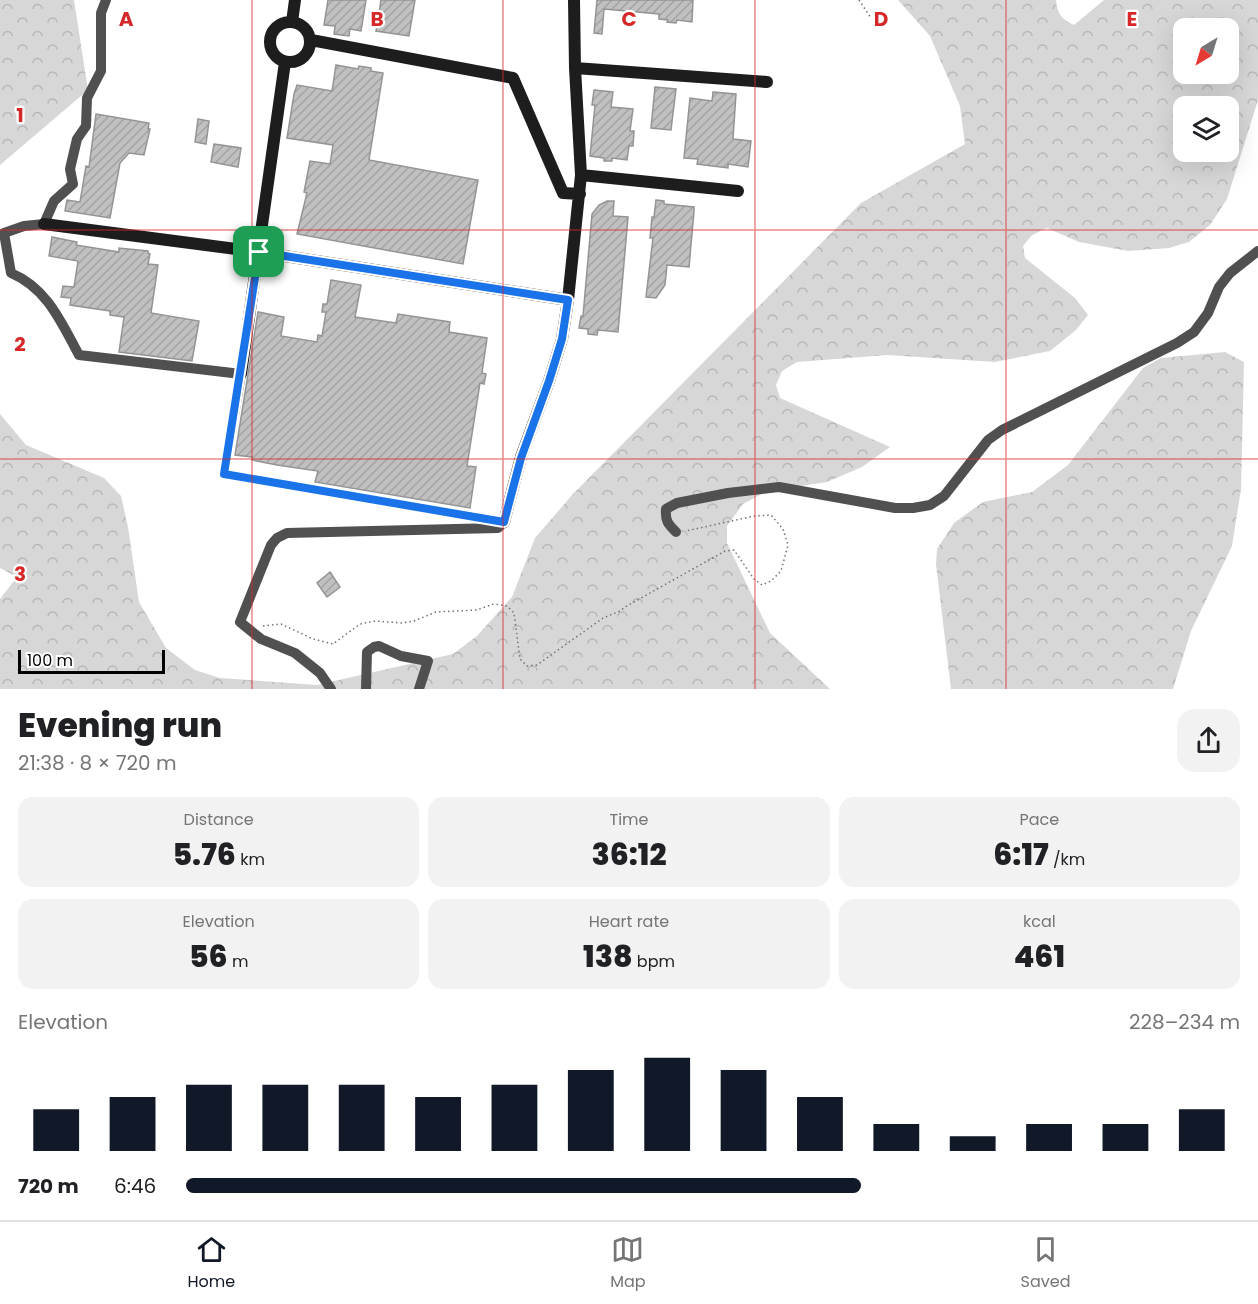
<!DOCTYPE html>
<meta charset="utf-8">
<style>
body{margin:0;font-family:Poppins,sans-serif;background:#f2f2f2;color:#202124;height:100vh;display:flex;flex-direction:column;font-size:22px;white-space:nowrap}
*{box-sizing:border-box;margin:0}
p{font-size:20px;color:#757577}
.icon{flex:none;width:33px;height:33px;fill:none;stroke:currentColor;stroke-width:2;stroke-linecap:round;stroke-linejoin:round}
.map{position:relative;height:689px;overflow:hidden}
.panel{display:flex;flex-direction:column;background:#fff;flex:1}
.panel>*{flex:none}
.needle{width:39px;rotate:218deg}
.tools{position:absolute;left:1173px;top:18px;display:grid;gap:12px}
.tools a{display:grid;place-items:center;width:66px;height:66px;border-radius:12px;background:#fff;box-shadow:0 6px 24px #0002;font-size:30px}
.scale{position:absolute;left:18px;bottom:15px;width:147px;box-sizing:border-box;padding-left:6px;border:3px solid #000;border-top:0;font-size:16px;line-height:21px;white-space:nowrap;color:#000;-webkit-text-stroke:4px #fff;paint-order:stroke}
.pin{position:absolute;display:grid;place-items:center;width:51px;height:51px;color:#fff;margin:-26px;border-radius:12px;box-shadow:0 3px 9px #0006}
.round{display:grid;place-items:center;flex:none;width:63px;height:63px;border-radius:18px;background:#f2f2f2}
.overview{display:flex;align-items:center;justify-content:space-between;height:102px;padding:0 18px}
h1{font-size:33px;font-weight:800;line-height:45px}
.stats{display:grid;grid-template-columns:repeat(3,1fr);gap:9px;height:102px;padding:6px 18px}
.stats div{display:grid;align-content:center;border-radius:15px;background:#f2f2f2;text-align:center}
.stats b{font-size:30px;font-weight:800}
.stats small{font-size:16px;font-weight:400}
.stats p{font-size:16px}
.chart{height:168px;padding:12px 18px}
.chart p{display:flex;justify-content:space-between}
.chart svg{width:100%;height:108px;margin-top:6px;stroke:#111827;stroke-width:6}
ul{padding:0 18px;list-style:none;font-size:20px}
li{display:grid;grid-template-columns:96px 72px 1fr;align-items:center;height:45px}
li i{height:15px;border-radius:8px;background:#111827}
.menu{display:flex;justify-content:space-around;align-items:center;height:84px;border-top:2px solid #e0e0e0;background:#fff;font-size:16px;color:#757577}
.menu a{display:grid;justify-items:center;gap:3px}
.menu .selected{color:#111827}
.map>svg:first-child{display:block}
.forest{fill:url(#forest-crowns);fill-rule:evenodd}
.building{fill:url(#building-hatch);stroke:#949494;stroke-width:1.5}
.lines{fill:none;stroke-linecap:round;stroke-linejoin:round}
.path{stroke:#727272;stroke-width:1.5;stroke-dasharray:1.5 3;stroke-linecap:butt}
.street{stroke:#505050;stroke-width:10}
.secondary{stroke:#1d1d1d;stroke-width:12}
.route-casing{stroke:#fff;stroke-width:12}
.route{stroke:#1a73e8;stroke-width:8}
.grid{fill:none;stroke:#d62828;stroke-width:1.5;stroke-opacity:0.55}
.grid-label{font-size:20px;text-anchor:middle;font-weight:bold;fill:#d62828;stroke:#fff;stroke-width:4.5;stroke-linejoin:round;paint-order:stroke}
</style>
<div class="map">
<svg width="1258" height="689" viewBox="0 0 1258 689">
<defs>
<pattern id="forest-crowns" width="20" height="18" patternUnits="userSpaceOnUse" patternTransform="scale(1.5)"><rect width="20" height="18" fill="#d7d7d7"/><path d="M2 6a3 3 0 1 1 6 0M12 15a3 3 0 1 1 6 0" fill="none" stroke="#b7b7b7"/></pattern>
<pattern id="building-hatch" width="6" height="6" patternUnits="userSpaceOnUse" patternTransform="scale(1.5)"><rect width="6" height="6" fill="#c0c0c0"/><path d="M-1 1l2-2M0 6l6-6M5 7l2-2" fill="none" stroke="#a3a3a3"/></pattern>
</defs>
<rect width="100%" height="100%" fill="#fff"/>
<!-- forest -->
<path class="forest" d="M 0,0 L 74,0 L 88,90 L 0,165 Z
M 898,0 L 1056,0 C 1057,13 1061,19 1074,25 L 1104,0 L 1258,0 L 1258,100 L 1227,199 L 1210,225 L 1189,242 L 1169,248 L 1128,251 L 1079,242 L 1047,228 L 1032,235 L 1023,246 L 1025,258 L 1075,298 L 1088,315 L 1076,330 L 1050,351 L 995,362 L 887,355 L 797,362 L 782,371 L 776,385 L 780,398 L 890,447 L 862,467 L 827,482 L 767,491 L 743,504 L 727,526 L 727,543 L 770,633 L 830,689 L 0,689 L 0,599 L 17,577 L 0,568 L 0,414 L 26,445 L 104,478 L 121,496 L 128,527 L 139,602 L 166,648 L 195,670 L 220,678 L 317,685 L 453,654 L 477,636 L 512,597 L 535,538 L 573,494 L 861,203 L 965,144 L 960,106 L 930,36 ZM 1184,28 L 1228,28 L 1228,74 L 1184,74 ZM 1184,106 L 1228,106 L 1228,152 L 1184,152 Z
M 1225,352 L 1244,362 L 1241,489 L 1232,546 L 1191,631 L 1173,689 L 951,689 L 936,564 L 937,549 L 954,523 L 983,502 L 1032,492 L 1068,465 L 1143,368 L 1161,358 Z"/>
<!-- building -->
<path class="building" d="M 328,0 L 366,0 L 361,31 L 350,29 L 349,36 L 334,34 L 335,26 L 324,25 Z
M 381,0 L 415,0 L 409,36 L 376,31 Z
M 597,0 L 693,0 L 692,22 L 677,20 L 676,23 L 667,22 L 668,20 L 659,19 L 659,14 L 604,9 L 602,34 L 594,33 Z
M 336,65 L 358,69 L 359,66 L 371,68 L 371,71 L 383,73 L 369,160 L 478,180 L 463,264 L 297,234 L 307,193 L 304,192 L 310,161 L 330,164 L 333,145 L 287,138 L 294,94 L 297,85 L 332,91 Z
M 655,87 L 676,89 L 671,130 L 651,128 Z
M 594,90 L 613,92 L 611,107 L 633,109 L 630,131 L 634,131 L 633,146 L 629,146 L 627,160 L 612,158 L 612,161 L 604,161 L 604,158 L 590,156 L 595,105 L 592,105 Z
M 713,92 L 736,94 L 733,139 L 751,141 L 748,167 L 728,164 L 728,168 L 697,164 L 698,159 L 684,158 L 690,98 L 712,101 Z
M 96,114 L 149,123 L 148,129 L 150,129 L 144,155 L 129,153 L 120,163 L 110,218 L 65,211 L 67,200 L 80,202 L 86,166 L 89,167 Z
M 198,119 L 209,121 L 206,144 L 195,142 Z
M 214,144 L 241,148 L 238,167 L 211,162 Z
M 656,200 L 664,201 L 664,204 L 694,207 L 694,211 L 689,267 L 667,265 L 665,285 L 656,298 L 646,297 L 653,238 L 650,238 L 652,217 L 654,217 Z
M 607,201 L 614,201 L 613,216 L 628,217 L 618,332 L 598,330 L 597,335 L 588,334 L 588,329 L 579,328 L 581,316 L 583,316 L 592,214 L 599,205 Z
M 52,237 L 77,242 L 76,245 L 119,252 L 119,248 L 148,251 L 148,253 L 150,254 L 148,264 L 158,265 L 151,313 L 199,321 L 192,361 L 119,352 L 124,317 L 110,315 L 110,311 L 70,305 L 71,298 L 61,297 L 63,286 L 74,287 L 78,261 L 49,256 Z
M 331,280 L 361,285 L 355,317 L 396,323 L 398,314 L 450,322 L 449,332 L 487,338 L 482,373 L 486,374 L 484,384 L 480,383 L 467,466 L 476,467 L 470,508 L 315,482 L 318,471 L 277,465 L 252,460 L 252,457 L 235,455 L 258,312 L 284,317 L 281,336 L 317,342 L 318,335 L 322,336 L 326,312 L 322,312 L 323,304 L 327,304 Z
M 330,572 L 340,587 L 327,597 L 317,583 Z"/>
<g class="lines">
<!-- path -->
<path class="path" d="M 859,0 L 871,18
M 263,626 L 281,624 L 313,639 L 333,644 L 360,624 L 375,621 L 402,623 L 414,621 L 436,612 L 476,610 L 494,604 L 507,606 L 514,613 L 520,659 L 527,666 L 537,665 L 603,618 L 620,611 L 625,607 L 725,551 L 734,550 L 754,579 L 762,585 L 771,581 L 781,571 L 788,545 L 783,529 L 771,515 L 754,516 L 686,531"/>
<!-- street -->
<path class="street" d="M 106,0 L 101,13 L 101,71 L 87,98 L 86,126 L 77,139 L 70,169 L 73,184 L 54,201 L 44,224 L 24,226 L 4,233 L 11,273 C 47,288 61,322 79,355 L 241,374 L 224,474 L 504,522
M 676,532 C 668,524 665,521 666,509 L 677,503 L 728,493 L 779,487 L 895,508 L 913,508 L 930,505 L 944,496 L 988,440 L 1002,430 L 1177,343 L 1194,332 L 1208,313 L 1219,287 L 1230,273 L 1258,251
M 331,689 L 320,673 L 295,653 L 261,639 L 240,622 L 271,545 L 277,538 L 287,533 L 498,528 L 504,522
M 366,689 L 367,652 L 374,647 L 379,646 L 401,656 L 428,661 L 419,689"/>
<!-- secondary -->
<path class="secondary" d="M270 42a20 20 0 1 1 40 0a20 20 0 1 1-40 0Z
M 292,22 L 295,0
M 311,40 L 513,78 L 563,193 L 580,194
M 575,68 L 767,82
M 581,175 L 738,191
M 44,224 L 259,252 L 568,300
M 241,374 L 285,62
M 504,522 L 521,457 L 549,381 L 562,339 L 568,300 L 581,175 L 575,68 L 574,0"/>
</g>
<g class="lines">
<!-- route casing -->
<g class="route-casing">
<path id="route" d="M 259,252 L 568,300 L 562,339 L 549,381 L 521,458 L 504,522 L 224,474 Z"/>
</g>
<!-- route -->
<use href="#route" class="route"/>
</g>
<!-- grid -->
<path class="grid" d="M 252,0 L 252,689M 503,0 L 503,689M 755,0 L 755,689M 1006,0 L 1006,689M 0,230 L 1258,230M 0,459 L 1258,459"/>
<g class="grid-label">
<text x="126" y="26">A</text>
<text x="377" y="26">B</text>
<text x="629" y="26">C</text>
<text x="881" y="26">D</text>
<text x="1132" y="26">E</text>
<text x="20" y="122">1</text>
<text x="20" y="351">2</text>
<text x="20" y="581">3</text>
</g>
</svg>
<div class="tools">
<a><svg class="needle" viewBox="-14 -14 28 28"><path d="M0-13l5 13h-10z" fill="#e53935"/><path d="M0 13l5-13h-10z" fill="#757577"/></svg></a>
<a><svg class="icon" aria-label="layers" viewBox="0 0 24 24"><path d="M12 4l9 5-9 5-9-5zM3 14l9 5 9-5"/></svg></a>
</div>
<div class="scale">100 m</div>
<div class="pin" style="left:259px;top:252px;background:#1e9e55"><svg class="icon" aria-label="arrive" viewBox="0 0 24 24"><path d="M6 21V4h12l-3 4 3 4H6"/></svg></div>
</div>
<section class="panel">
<div class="overview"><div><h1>Evening run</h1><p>21:38 · 8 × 720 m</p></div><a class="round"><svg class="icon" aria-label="share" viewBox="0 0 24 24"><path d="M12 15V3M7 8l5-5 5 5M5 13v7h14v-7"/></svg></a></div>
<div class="stats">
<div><p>Distance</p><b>5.76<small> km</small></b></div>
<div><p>Time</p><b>36:12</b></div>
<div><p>Pace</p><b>6:17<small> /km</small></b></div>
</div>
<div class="stats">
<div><p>Elevation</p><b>56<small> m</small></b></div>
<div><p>Heart rate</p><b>138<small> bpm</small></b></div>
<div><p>kcal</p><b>461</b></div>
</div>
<div class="chart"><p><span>Elevation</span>228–234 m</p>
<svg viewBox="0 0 160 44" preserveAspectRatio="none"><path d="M5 44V27M15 44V22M25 44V17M35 44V17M45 44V17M55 44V22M65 44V17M75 44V11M85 44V6M95 44V11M105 44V22M115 44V33M125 44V38M135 44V33M145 44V33M155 44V27"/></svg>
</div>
<ul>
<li><b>720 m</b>6:46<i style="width:64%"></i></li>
</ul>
</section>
<nav class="menu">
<a class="selected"><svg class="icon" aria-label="home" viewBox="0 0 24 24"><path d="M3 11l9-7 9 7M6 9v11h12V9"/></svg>Home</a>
<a><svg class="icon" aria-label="map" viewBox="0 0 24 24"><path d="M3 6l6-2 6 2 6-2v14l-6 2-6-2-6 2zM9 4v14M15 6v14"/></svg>Map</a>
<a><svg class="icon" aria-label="saved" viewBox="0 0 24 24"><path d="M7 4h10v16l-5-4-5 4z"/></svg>Saved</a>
</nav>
